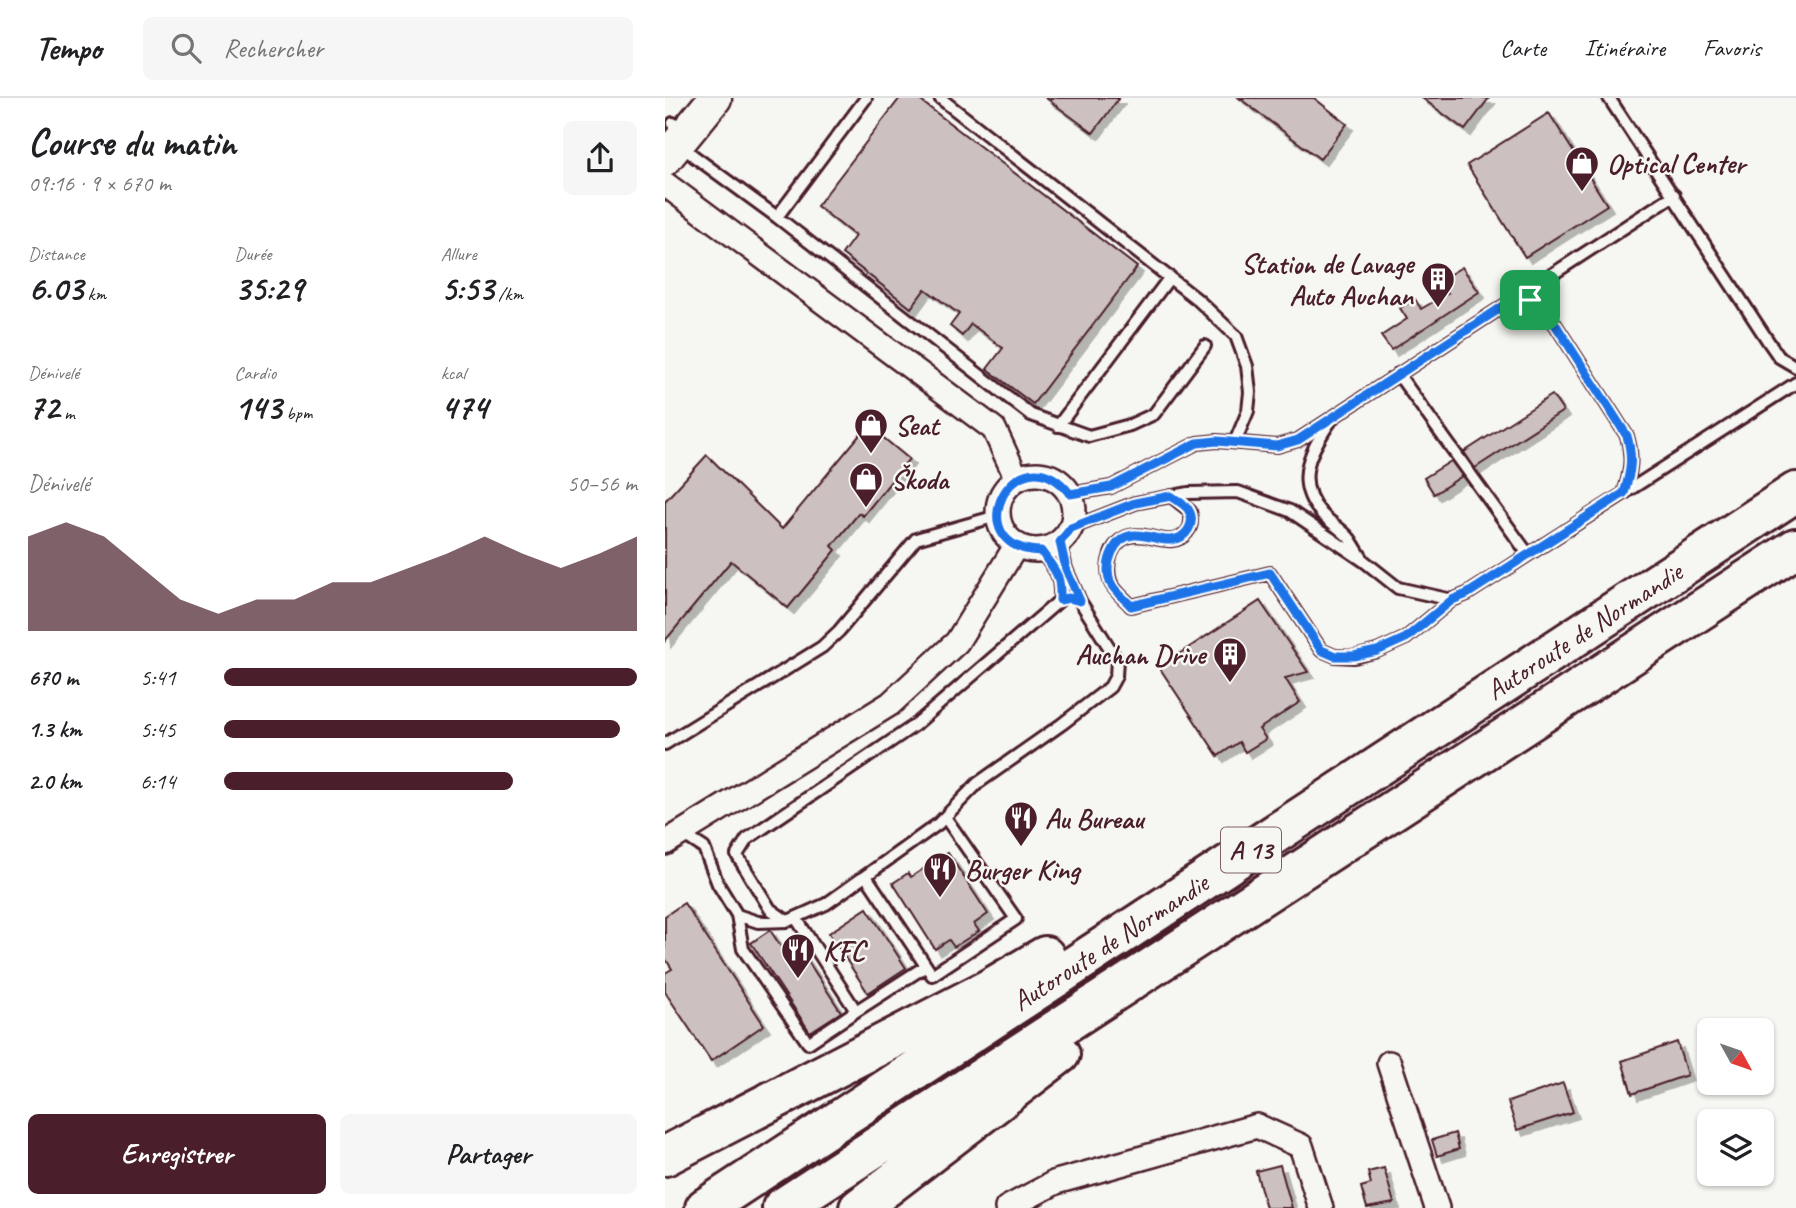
<!DOCTYPE html>
<html lang="fr">
<meta charset="utf-8">
<style>
body{margin:0;font-family:Caveat,sans-serif;background:#f6f6f6;color:#202124;height:100vh;display:flex;flex-direction:column;font-size:26px;white-space:nowrap}
*{box-sizing:border-box;margin:0}
p{font-size:23px;color:#757577}
.icon{flex:none;width:38px;height:38px;fill:none;stroke:currentColor;stroke-width:2;stroke-linecap:round;stroke-linejoin:round}
.map{position:relative;flex:1;overflow:hidden}
.drawer{display:flex;flex-direction:column;background:#fff;width:665px}
.drawer>*{flex:none}
.needle{width:46px;rotate:130deg}
.fabs{position:absolute;left:1032px;top:920px;display:grid;gap:14px}
.fabs a{display:grid;place-items:center;width:77px;height:77px;border-radius:10px;background:#fff;box-shadow:0 2px 5px #0004;font-size:35px}
.pin{position:absolute;display:grid;place-items:center;width:60px;height:60px;color:#fff;margin:-30px;border-radius:14px;box-shadow:0 4px 10px #0006}
.round{display:grid;place-items:center;flex:none;width:74px;height:74px;border-radius:10px;background:#f6f6f6}
.headline{display:flex;align-items:center;justify-content:space-between;height:119px;padding:0 28px}
h1{font-size:38px;font-weight:700;line-height:52px}
.stats{display:grid;grid-template-columns:repeat(3,1fr);gap:10px;height:119px;padding:7px 28px}
.stats div{display:grid;align-content:center}
.stats b{font-size:35px;font-weight:700}
.stats small{font-size:19px;font-weight:400}
.stats p{font-size:19px}
.chart{height:196px;padding:14px 28px}
.chart p{display:flex;justify-content:space-between}
.chart svg{width:100%;height:126px;margin-top:7px;fill:#4a1f2b;opacity:.7}
.action{display:flex;gap:14px;margin-top:auto;padding:14px 28px}
.action a{flex:1;height:80px;border-radius:10px;background:#4a1f2b;color:#fff;font-size:28px;font-weight:700;line-height:80px;text-align:center}
.action a+a{background:#f6f6f6;color:#202124}
ul{padding:0 28px;list-style:none;font-size:23px}
li{display:grid;grid-template-columns:112px 84px 1fr;align-items:center;height:52px}
li i{height:18px;border-radius:9px;background:#4a1f2b}
header{display:flex;align-items:center;gap:42px;box-sizing:border-box;height:98px;padding:0 35px;background:#fff;border-bottom:2px solid #e0e0e0}
header strong{font-size:33px}
nav{display:flex;gap:38px;margin-inline-start:auto;font-size:24px}
.search{width:490px;height:63px;background:#f6f6f6;display:flex;align-items:center;gap:18px;box-sizing:border-box;padding:0 24px;border-radius:10px;color:#757577;font-size:26px}
main{display:flex;flex:1;min-height:0}
.map>svg:first-child{display:block}
.building{fill:#ccc1c0;stroke:#4a1f2b;stroke-width:2;filter:url(#shadow)}
.lines{fill:none;stroke-linecap:round;stroke-linejoin:round}
.lane-casing{stroke:#4a1f2b;stroke-width:16}
.street-casing{stroke:#4a1f2b;stroke-width:28}
.secondary-casing{stroke:#4a1f2b;stroke-width:37}
.highway-casing{stroke:#4a1f2b;stroke-width:44}
.lane{stroke:#f6f6f2;stroke-width:10}
.street{stroke:#f6f6f2;stroke-width:23}
.secondary{stroke:#f6f6f2;stroke-width:32}
.highway{stroke:#f6f6f2;stroke-width:38}
.route-casing{stroke:#fff;stroke-width:14}
.route{stroke:#1a73e8;stroke-width:9}
.labels{text-anchor:middle;dominant-baseline:central;stroke-width:5;stroke-linejoin:round;paint-order:stroke}
.shield{fill:#f6f6f2;stroke:#7e6067;stroke-width:2}
.shield-label{font-size:26px;font-weight:bold;fill:#4a1f2b}
.poi-label{font-size:28px;font-weight:bold;fill:#4a1f2b;stroke:#f6f6f2;text-anchor:start}
.street-label{font-size:28px;fill:#4a1f2b;stroke:#f6f6f2}
</style>
<header>
<strong>Tempo</strong>
<div class="search"><svg class="icon" aria-label="search" viewBox="0 0 24 24"><circle cx="10" cy="10" r="6"/><path d="M15 15l6 6"/></svg>Rechercher</div>
<nav><a>Carte</a><a>Itinéraire</a><a>Favoris</a></nav>
</header>
<main>
<section class="drawer">
<div class="headline"><div><h1>Course du matin</h1><p>09:16 · 9 × 670 m</p></div><a class="round"><svg class="icon" aria-label="share" viewBox="0 0 24 24"><path d="M12 15V3M7 8l5-5 5 5M5 13v7h14v-7"/></svg></a></div>
<div class="stats">
<div><p>Distance</p><b>6.03<small> km</small></b></div>
<div><p>Durée</p><b>35:29</b></div>
<div><p>Allure</p><b>5:53<small> /km</small></b></div>
</div>
<div class="stats">
<div><p>Dénivelé</p><b>72<small> m</small></b></div>
<div><p>Cardio</p><b>143<small> bpm</small></b></div>
<div><p>kcal</p><b>474</b></div>
</div>
<div class="chart"><p><span>Dénivelé</span>50–56 m</p>
<svg viewBox="0 0 160 44" preserveAspectRatio="none"><path d="M0 44V11L10 6L20 11L30 22L40 33L50 38L60 33L70 33L80 27L90 27L100 22L110 17L120 11L130 17L140 22L150 17L160 11V44z"/></svg>
</div>
<ul>
<li><b>670 m</b>5:41<i style="width:100%"></i></li>
<li><b>1.3 km</b>5:45<i style="width:96%"></i></li>
<li><b>2.0 km</b>6:14<i style="width:70%"></i></li>
</ul>
<div class="action"><a>Enregistrer</a><a>Partager</a></div>
</section>
<div class="map">
<svg width="1131" height="1110" viewBox="0 0 1131 1110">
<defs>
<filter id="shadow"><feDropShadow dx="6" dy="6" stdDeviation="0" flood-color="#0004"/></filter>
</defs>
<rect width="100%" height="100%" fill="#f6f6f2"/>
<filter id="ink" filterUnits="userSpaceOnUse"><feTurbulence type="fractalNoise" baseFrequency=".0143" numOctaves="2"/><feDisplacementMap in="SourceGraphic" scale="14" xChannelSelector="R" yChannelSelector="G"/><feConvolveMatrix kernelMatrix="1 2 1 2 8 2 1 2 1" color-interpolation-filters="sRGB"/></filter>
<g filter="url(#ink)">
<!-- building -->
<path class="building" d="M 235,0 L 252,0 L 472,169 L 368,306 L 322,271 L 338,250 L 306,226 L 297,238 L 285,228 L 294,216 L 260,191 L 246,210 L 177,156 L 190,138 L 152,108 Z
M 381,0 L 454,0 L 428,35 Z
M 574,0 L 649,0 L 682,26 L 655,61 Z
M 757,0 L 824,0 L 800,32 Z
M 884,15 L 942,107 L 860,159 L 802,67 Z
M 797,169 L 814,194 L 726,252 L 716,238 L 742,221 L 735,210 L 750,201 L 756,211 L 783,195 L 775,182 Z
M 887,297 L 898,313 L 810,370 L 799,354 Z
M 203,327 L 244,361 L 198,418 L 194,415 L 167,448 L 171,452 L 123,510 L 66,463 L 0,543 L 0,403 L 42,357 L 117,431 Z
M 786,363 L 797,378 L 769,396 L 759,380 Z
M 595,503 L 643,574 L 620,580 L 635,604 L 594,631 L 601,641 L 580,654 L 574,644 L 553,658 L 494,569 Z
M 283,755 L 323,816 L 309,826 L 314,833 L 289,849 L 284,842 L 270,851 L 228,785 L 243,775 L 246,779 Z
M 19,805 L 99,927 L 46,963 L 0,894 L 0,875 L 7,871 L 0,860 L 0,818 Z
M 202,810 L 241,870 L 203,895 L 164,835 Z
M 105,832 L 117,850 L 129,842 L 176,914 L 145,934 L 86,845 Z
M 1012,944 L 1022,977 L 967,996 L 957,963 Z
M 898,985 L 908,1014 L 852,1032 L 843,1004 Z
M 790,1035 L 794,1051 L 772,1058 L 767,1042 Z
M 615,1067 L 627,1110 L 601,1110 L 591,1073 Z
M 719,1070 L 729,1105 L 702,1110 L 696,1089 L 706,1086 L 703,1074 Z"/>
<g class="lines">
<!-- lane casing -->
<g class="lane-casing">
<path id="lane" d="M 275,0 L 533,202 L 571,238 L 582,268 L 585,294 L 583,313 L 570,344
M 944,0 L 1105,246 L 1114,259 L 1131,269
M 8,25 L 13,45 L 30,59 L 112,119 L 366,317 L 424,338 L 465,327 L 489,316 L 540,248
M 112,119 L 201,0
M 857,196 L 878,212 L 890,226 L 962,338 C 968,358 966,374 959,395
M 733,276 L 863,456
M 667,321 C 647,350 627,382 656,415 C 665,425 677,431 685,441 C 689,447 693,454 697,460
M 393,328 L 505,179
M 405,396 L 446,389 L 532,345 L 552,343 L 612,348 L 633,342 L 1009,97
M 506,398 L 525,413 C 527,421 527,428 522,434 C 507,453 484,433 465,438 C 446,443 440,466 445,483 C 448,492 460,501 466,508 L 605,475 L 656,552 L 670,558 L 689,559 L 712,553 L 741,540 L 787,502
M 406,430 L 470,405 L 523,395 L 573,394 L 625,413 L 699,463 L 733,490 L 787,502 L 802,496 L 1131,285
M 0,646 L 157,549 L 174,533 L 251,441 L 332,418
M 16,735 L 39,750 L 53,786 L 72,817 L 93,824 L 123,823 L 161,806 L 273,726 L 313,685 L 397,626 L 445,589 L 451,578 L 452,562 L 415,503 L 401,471 L 395,444
M 201,778 L 267,877 L 351,821 L 280,719
M 72,817 L 78,851 L 143,945 L 191,913 L 131,820
M 122,823 L 105,811 L 72,757 L 82,741 L 250,627 L 395,502 C 396,475 391,473 376,453
M 191,913 L 261,868"/>
</g>
<!-- street casing -->
<g class="street-casing">
<path id="street" d="M 0,86 L 329,331 L 352,381
M333 414a38 38 0 1 1 76 0a38 38 0 1 1-76 0Z
M 0,745 L 225,606 L 292,544 L 351,448
M 724,965 L 772,1110
M 342,1110 L 391,1084 L 592,1028 L 636,1048 L 656,1110"/>
</g>
<!-- secondary casing -->
<g class="secondary-casing">
<path id="secondary" d="M 0,61 L 50,0"/>
</g>
<!-- highway casing -->
<g class="highway-casing">
<path id="highway" d="M 0,1058 L 324,891 L 380,858
M 40,1110 L 1131,394
M 117,1110 L 1131,450
M 194,1110 L 395,956"/>
</g>
<!-- lane -->
<use href="#lane" class="lane"/>
<!-- street -->
<use href="#street" class="street"/>
<!-- secondary -->
<use href="#secondary" class="secondary"/>
<!-- highway -->
<use href="#highway" class="highway"/>
</g>
</g>
<g class="lines" filter="url(#ink)">
<!-- route casing -->
<g class="route-casing">
<path id="route" d="M 857,196 L 878,212 L 890,226 L 962,338 C 968,359 966,374 959,395 L 802,496 L 787,502 L 741,540 L 712,553 L 689,558 L 670,558 L 656,552 L 605,475 L 466,508 C 460,501 448,492 445,484 C 439,466 448,439 469,437 C 482,436 494,443 506,442 C 521,441 532,425 523,411 C 519,406 512,402 506,398 L 470,405 L 406,430 L 395,444 L 401,471 L 415,503 L 404,500 L 395,502 C 396,475 390,473 376,453 C 289,451 351,327 405,396 L 446,389 L 532,345 L 552,343 L 612,348 L 633,342 Z"/>
</g>
<!-- route -->
<use href="#route" class="route"/>
</g>
<!-- icons -->
<defs>
<g id="shop-pin" transform="scale(1.75)"><path d="M0 17L-7.5 6A9.5 9.5 0 1 1 7.5 6Z" fill="#4a1f2b" stroke="#f6f6f2"/><path d="M-5-2.5h2.3a2.7 3.5 0 0 1 5.4 0H5L5.5 6h-11ZM-1.5-2.5h3a1.5 2.3 0 0 0-3 0Z" fill="#fff"/></g>
<g id="building-pin" transform="scale(1.75)"><path d="M0 17L-7.5 6A9.5 9.5 0 1 1 7.5 6Z" fill="#4a1f2b" stroke="#f6f6f2"/><path d="M-4-6H4V6H1V3H-1V6H-4ZM-2.5-4.3h1.7v1.8h-1.7ZM.8-4.3h1.7v1.8H.8ZM-2.5-1h1.7V.8h-1.7ZM.8-1h1.7V.8H.8Z" fill="#fff"/></g>
<g id="restaurant-pin" transform="scale(1.75)"><path d="M0 17L-7.5 6A9.5 9.5 0 1 1 7.5 6Z" fill="#4a1f2b" stroke="#f6f6f2"/><path d="M-5-6h1v4h1v-4h1v4h1v-4h1v5L-1.5 .5V6h-2V.5L-5-1ZM5-6V6H3V1.5H1.5Q1.5-4 5-6Z" fill="#fff"/></g>
</defs>
<g fill-rule="evenodd">
<use href="#shop-pin" x="917" y="65"/>
<use href="#building-pin" x="773" y="181"/>
<use href="#shop-pin" x="206" y="327"/>
<use href="#shop-pin" x="201" y="381"/>
<use href="#building-pin" x="565" y="556"/>
<use href="#restaurant-pin" x="356" y="720"/>
<use href="#restaurant-pin" x="275" y="771"/>
<use href="#restaurant-pin" x="133" y="852"/>
</g>
<g class="labels">
<!-- shield labels -->
<rect class="shield" x="556" y="729.5" width="60" height="45" rx="5"/>
<g class="shield-label">
<text x="586" y="752">A 13</text>
</g>
<!-- poi labels -->
<g class="poi-label">
<text x="942" y="65">Optical Center</text>
<text x="748" y="165" text-anchor="end">Station de Lavage<tspan x="748" dy="32">Auto Auchan</tspan></text>
<text x="230" y="327">Seat</text>
<text x="226" y="381">Škoda</text>
<text x="540" y="556" text-anchor="end">Auchan Drive</text>
<text x="380" y="720">Au Bureau</text>
<text x="300" y="771">Burger King</text>
<text x="158" y="852">KFC</text>
</g>
<!-- street labels -->
<g class="street-label">
<text transform="translate(919 533) rotate(-33)">Autoroute de Normandie</text>
<text transform="translate(445 844) rotate(-33)">Autoroute de Normandie</text>
</g>
</g>
</svg>
<div class="fabs">
<a><svg class="needle" viewBox="-14 -14 28 28"><path d="M0-13l5 13h-10z" fill="#e53935"/><path d="M0 13l5-13h-10z" fill="#757577"/></svg></a>
<a><svg class="icon" aria-label="layers" viewBox="0 0 24 24"><path d="M12 4l9 5-9 5-9-5zM3 14l9 5 9-5"/></svg></a>
</div>
<div class="pin" style="left:865px;top:202px;background:#1e9e55"><svg class="icon" aria-label="arrive" viewBox="0 0 24 24"><path d="M6 21V4h12l-3 4 3 4H6"/></svg></div>
</div>
</main>
